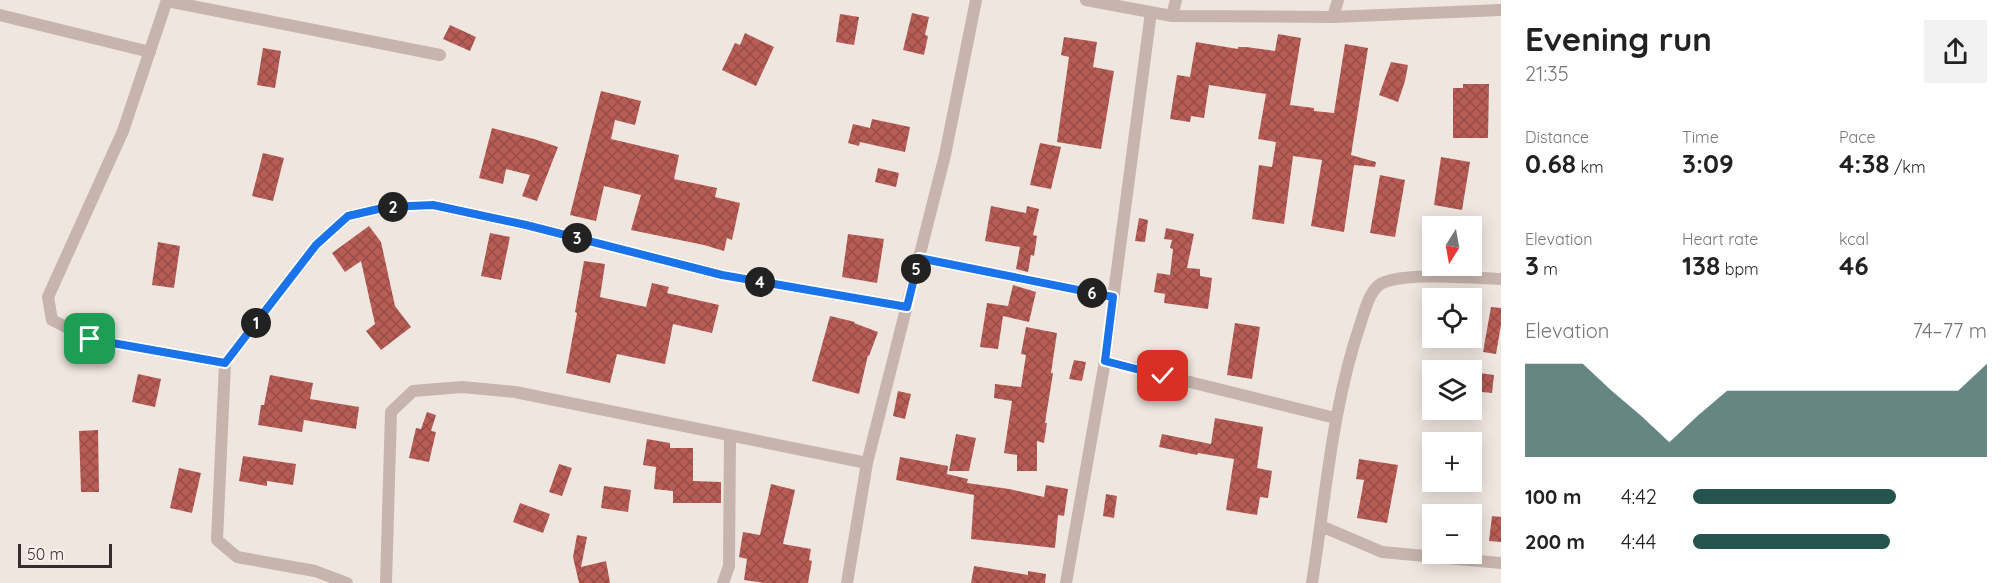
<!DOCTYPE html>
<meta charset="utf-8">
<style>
body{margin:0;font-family:Quicksand,sans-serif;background:#f2f2f2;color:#222;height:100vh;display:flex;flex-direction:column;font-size:22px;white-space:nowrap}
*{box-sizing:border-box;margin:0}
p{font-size:20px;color:#767676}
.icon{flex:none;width:33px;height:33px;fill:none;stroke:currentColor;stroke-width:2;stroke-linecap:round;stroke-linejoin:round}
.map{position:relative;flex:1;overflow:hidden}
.sheet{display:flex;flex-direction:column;background:#fff;width:510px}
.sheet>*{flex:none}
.needle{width:39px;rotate:191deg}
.controls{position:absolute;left:1422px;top:216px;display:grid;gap:12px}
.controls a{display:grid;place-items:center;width:60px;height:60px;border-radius:0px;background:#fff;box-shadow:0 3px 15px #0003;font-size:30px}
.scale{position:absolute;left:18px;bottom:15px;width:94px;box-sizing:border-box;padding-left:6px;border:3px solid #362c2b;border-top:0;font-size:16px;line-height:21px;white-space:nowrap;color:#362c2b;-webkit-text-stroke:4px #f8f0ec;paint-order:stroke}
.pin{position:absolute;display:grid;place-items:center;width:51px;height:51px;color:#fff;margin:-26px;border-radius:12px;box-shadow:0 3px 9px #0006}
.km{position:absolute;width:30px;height:30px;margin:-15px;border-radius:50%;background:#222;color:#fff;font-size:16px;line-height:30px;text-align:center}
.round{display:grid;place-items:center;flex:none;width:63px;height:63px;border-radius:0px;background:#f2f2f2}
.head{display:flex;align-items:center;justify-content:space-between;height:102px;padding:0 24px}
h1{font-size:33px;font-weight:700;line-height:45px}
.metrics{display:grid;grid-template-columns:repeat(3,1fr);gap:9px;height:102px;padding:6px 24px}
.metrics div{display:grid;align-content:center}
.metrics b{font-size:26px;font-weight:700}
.metrics small{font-size:16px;font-weight:400}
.metrics p{font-size:16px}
.chart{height:168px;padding:12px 24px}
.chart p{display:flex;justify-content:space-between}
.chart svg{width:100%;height:108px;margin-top:6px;fill:#25534e;opacity:.7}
ul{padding:0 24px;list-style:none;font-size:20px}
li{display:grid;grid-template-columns:96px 72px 1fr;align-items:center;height:45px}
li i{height:15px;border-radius:8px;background:#25534e}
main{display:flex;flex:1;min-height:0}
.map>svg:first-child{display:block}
.building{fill:url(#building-cross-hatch)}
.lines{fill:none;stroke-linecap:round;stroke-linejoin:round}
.minor{stroke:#c7b4ad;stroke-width:12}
.route-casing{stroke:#fff;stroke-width:12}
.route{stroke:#1a73e8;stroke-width:8}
</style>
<main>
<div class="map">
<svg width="1501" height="583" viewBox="0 0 1501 583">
<defs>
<pattern id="building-cross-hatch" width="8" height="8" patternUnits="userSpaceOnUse" patternTransform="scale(1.5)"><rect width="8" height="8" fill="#b85d56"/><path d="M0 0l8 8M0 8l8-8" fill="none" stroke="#964d47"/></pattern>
</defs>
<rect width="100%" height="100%" fill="#f0e6e0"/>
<!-- building -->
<path class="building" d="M 912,13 L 929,17 L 925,35 L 928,36 L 924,55 L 903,50 Z
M 840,14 L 859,17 L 854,45 L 836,42 Z
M 450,25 L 476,37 L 470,51 L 443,39 Z
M 745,33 L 774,47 L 756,86 L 722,70 L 735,43 L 740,45 Z
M 1278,34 L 1301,38 L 1290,105 L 1314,108 L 1314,111 L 1334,113 L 1345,44 L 1368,48 L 1351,155 L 1376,162 L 1375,167 L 1354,165 L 1344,232 L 1311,226 L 1322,160 L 1293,156 L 1284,224 L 1252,219 L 1259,165 L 1272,167 L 1276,142 L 1258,139 L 1266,94 L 1209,85 L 1204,118 L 1191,116 L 1190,122 L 1170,119 L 1177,75 L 1190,77 L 1196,42 L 1238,49 L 1238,47 L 1246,47 L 1275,51 Z
M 1064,37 L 1097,42 L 1093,67 L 1114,71 L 1101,149 L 1057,142 L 1069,57 L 1061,55 Z
M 263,48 L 281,51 L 275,88 L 257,85 Z
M 1391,62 L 1408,65 L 1405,81 L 1398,102 L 1379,95 Z
M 1463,84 L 1489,84 L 1488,138 L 1453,138 L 1453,88 L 1463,88 Z
M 601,91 L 641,101 L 635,125 L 615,120 L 611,139 L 679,155 L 674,179 L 717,188 L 715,197 L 740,203 L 732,240 L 727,238 L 724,251 L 704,245 L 631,230 L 641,195 L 604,186 L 596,221 L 570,215 Z
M 872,119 L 910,127 L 905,152 L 860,142 L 859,146 L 848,143 L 853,124 L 870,128 Z
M 492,128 L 534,139 L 558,147 L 537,201 L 522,196 L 530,175 L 506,169 L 503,184 L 479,178 Z
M 1040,143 L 1061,147 L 1051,189 L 1030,185 Z
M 263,153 L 284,158 L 273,201 L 252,196 Z
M 1441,157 L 1470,162 L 1462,210 L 1434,205 Z
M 878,168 L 899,173 L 896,187 L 875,182 Z
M 1380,175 L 1405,180 L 1395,237 L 1370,233 Z
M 991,206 L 1026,213 L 1027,206 L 1039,209 L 1033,235 L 1037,236 L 1034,256 L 1031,255 L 1028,272 L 1016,269 L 1020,247 L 985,241 Z
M 1139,218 L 1148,220 L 1145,242 L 1135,241 Z
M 369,226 L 381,242 L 395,306 L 411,327 L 381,350 L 366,331 L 375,324 L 361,261 L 345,272 L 332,253 Z
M 1166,228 L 1194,234 L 1187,268 L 1200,269 L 1200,276 L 1212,278 L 1208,309 L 1164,303 L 1165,294 L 1154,292 L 1157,273 L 1170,275 L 1173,249 L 1170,248 L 1172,240 L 1164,239 Z
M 490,233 L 510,237 L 501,280 L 481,276 Z
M 848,234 L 884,239 L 877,283 L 842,277 Z
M 158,242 L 180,246 L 174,288 L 152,285 Z
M 584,261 L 605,264 L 600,297 L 646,307 L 652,283 L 669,287 L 667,293 L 719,305 L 712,333 L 673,324 L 665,364 L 617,354 L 610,383 L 566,373 L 577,313 L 575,312 Z
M 1013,285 L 1036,292 L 1029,322 L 1003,316 L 998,349 L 980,347 L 987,303 L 1008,306 Z
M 1491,307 L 1501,308 L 1501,325 L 1496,354 L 1483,352 Z
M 830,316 L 855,322 L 854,323 L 878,332 L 869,356 L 868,355 L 859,394 L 812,381 Z
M 1235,323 L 1260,327 L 1252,379 L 1227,375 Z
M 1026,327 L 1057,333 L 1051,373 L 1053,373 L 1045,423 L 1047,423 L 1044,443 L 1037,441 L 1037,471 L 1017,471 L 1017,455 L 1004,453 L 1012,401 L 994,398 L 995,384 L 1021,387 L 1026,355 L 1021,354 Z
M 1074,360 L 1086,362 L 1082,381 L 1069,379 Z
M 1472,372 L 1494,375 L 1492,393 L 1472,391 Z
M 138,374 L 161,379 L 155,407 L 132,402 Z
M 270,375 L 313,383 L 310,399 L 359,407 L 356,429 L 304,420 L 302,432 L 258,425 L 261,405 L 264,405 Z
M 898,391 L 911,394 L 905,419 L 893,416 Z
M 427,412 L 436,415 L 431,431 L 436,432 L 429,462 L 409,458 L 416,428 L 421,429 Z
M 1215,418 L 1263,427 L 1257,468 L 1272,471 L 1268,498 L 1260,497 L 1257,515 L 1226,510 L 1234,459 L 1198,453 L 1197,455 L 1159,447 L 1162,434 L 1211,444 Z
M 98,430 L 99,492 L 81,492 L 79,431 Z
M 956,434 L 976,438 L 969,471 L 949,471 Z
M 647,439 L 670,443 L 670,448 L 693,448 L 693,481 L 721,482 L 721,503 L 673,503 L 673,491 L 654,489 L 656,467 L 643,465 Z
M 243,456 L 296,464 L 293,485 L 267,481 L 267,486 L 239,481 Z
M 900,457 L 948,466 L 947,474 L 968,479 L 967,483 L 1009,489 L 1044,497 L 1046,485 L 1068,489 L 1064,516 L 1058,515 L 1055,548 L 971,539 L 974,495 L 896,480 Z
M 1359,459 L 1398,465 L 1387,523 L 1357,518 L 1364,480 L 1356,479 Z
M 559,464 L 572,468 L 562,496 L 549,492 Z
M 179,468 L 201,473 L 192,513 L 170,508 Z
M 771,484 L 795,490 L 783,544 L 811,549 L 809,560 L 812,561 L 808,583 L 764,583 L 744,580 L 747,559 L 739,557 L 743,532 L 760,535 Z
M 604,486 L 631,490 L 628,512 L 601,508 Z
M 1106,494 L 1117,496 L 1114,518 L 1103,516 Z
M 520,503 L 550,514 L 543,533 L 513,522 Z
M 1492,516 L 1501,517 L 1501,542 L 1489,541 Z
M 577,535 L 587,537 L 581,567 L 606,561 L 610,583 L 579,583 L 573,557 Z
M 974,566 L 1028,575 L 1028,571 L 1046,574 L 1045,583 L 971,583 Z"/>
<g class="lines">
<!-- minor -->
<path class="minor" d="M 167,0 L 123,131 L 48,297 L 52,320 L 90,339 L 225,363
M 1086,0 L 1172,16 L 1333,17 L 1501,10
M 167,1 L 440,55
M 0,15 L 150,52
M 1172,16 L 1176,0
M 1333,17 L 1338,0
M 919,258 L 1113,297
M 1105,361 L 1335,418
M 1321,526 L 1382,552 L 1501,563
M 347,583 L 315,571 L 237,557 L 217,540 L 225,363 L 316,245 L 348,216 L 387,207 L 433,205 L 526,225 L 722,275 L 907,307
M 386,583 L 391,412 L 413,391 L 462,387 L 515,392 L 867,463
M 723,583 L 729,566 L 730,436
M 847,583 L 867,463 L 945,155 L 976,0
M 1066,583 L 1105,361 L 1151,12
M 1312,583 C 1326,495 1332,406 1361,322 C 1365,310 1369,293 1379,285 C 1398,271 1475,278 1501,279"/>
</g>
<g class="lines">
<!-- route casing -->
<g class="route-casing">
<path id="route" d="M 90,339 L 225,363 L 316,245 L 348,216 L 387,207 L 433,205 L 526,225 L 722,275 L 907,307 L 919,258 L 1113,297 L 1105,361 L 1163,376"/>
</g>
<!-- route -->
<use href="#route" class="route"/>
</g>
</svg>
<div class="controls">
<a><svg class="needle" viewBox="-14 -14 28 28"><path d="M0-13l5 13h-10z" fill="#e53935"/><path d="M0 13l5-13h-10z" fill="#767676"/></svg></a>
<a><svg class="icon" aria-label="locate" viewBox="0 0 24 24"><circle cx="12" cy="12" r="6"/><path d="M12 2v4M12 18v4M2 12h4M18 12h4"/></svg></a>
<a><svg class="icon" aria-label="layers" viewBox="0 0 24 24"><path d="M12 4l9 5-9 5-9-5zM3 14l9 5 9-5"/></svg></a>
<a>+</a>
<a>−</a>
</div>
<div class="scale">50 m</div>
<div class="pin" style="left:90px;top:339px;background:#1e9e55"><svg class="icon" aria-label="arrive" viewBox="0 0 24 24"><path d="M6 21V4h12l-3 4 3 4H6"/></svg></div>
<div class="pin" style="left:1163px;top:376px;background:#d93025"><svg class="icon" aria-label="check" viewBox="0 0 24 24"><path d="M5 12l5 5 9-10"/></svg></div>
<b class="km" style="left:256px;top:323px">1</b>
<b class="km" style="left:393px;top:207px">2</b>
<b class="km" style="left:577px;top:238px">3</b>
<b class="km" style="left:760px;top:282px">4</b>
<b class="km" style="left:916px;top:269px">5</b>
<b class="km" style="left:1092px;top:293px">6</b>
</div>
<section class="sheet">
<div class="head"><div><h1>Evening run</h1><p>21:35</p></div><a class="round"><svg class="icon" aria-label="share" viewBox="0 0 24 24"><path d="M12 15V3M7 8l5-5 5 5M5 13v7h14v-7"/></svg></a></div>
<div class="metrics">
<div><p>Distance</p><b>0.68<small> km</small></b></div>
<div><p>Time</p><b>3:09</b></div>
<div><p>Pace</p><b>4:38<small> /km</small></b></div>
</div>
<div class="metrics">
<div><p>Elevation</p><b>3<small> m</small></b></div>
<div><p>Heart rate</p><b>138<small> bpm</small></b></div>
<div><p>kcal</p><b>46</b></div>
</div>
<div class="chart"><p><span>Elevation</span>74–77 m</p>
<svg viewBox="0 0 160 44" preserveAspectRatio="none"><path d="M0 44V6L10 6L20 6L30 17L40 27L50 38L60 27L70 17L80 17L90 17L100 17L110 17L120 17L130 17L140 17L150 17L160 6V44z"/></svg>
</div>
<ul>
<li><b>100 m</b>4:42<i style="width:69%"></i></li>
<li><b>200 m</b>4:44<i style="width:67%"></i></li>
</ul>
</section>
</main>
